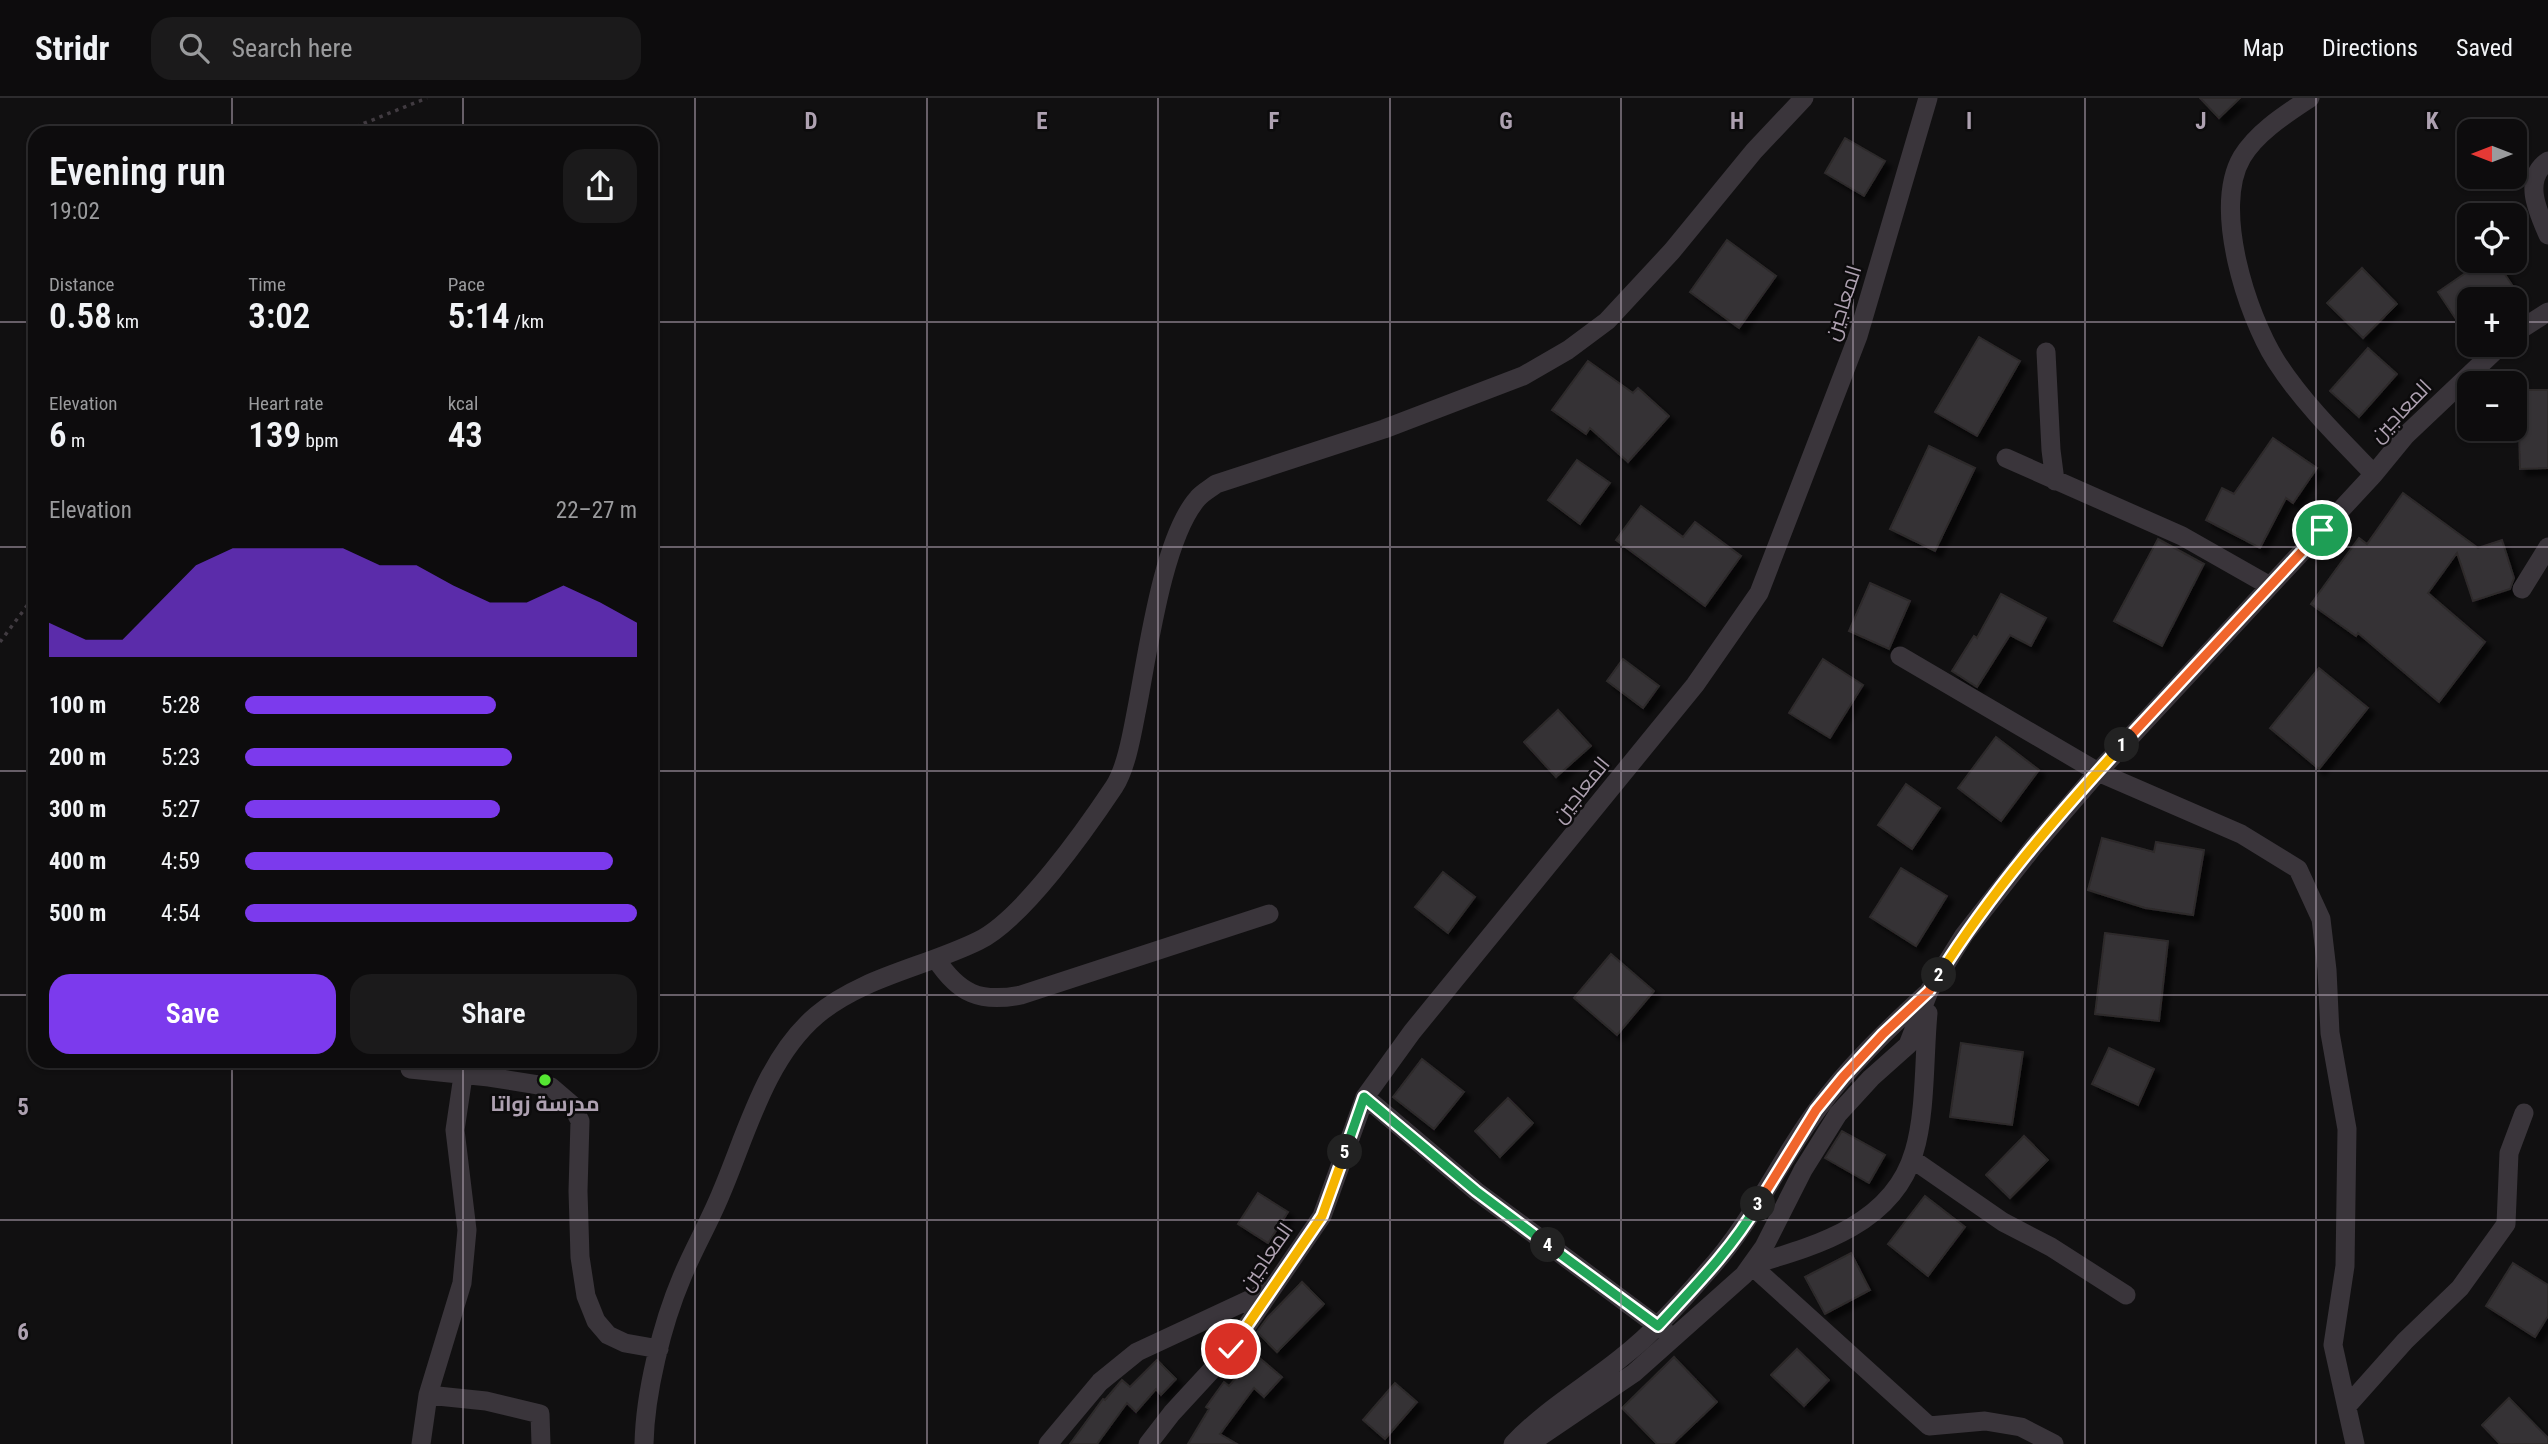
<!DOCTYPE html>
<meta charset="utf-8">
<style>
body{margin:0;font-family:"Roboto Condensed",Cairo,sans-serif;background:#1b1a1b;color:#f1f3f6;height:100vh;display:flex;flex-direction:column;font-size:26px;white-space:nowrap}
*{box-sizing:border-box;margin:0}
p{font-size:23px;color:#9a9b9d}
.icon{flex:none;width:38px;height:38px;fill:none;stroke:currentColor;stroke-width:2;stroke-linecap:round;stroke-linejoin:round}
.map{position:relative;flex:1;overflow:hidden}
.panel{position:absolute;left:28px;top:28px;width:630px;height:942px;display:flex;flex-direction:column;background:#0d0c0d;border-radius:21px;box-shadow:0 2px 5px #0004,0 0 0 2px #2d2c2e}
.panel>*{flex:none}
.needle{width:46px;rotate:270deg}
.buttons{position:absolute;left:2457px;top:21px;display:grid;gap:14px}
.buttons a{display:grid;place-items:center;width:70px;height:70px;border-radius:14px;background:#0d0c0d;box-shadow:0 2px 5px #0004,0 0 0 2px #2d2c2e;font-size:35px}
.pin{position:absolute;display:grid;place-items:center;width:60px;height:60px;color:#fff;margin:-30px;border:4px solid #fff;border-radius:50%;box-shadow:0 2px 7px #0007}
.km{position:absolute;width:35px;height:35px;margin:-18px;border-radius:50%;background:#222;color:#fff;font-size:19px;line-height:35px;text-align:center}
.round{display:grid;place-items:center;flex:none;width:74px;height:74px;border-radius:21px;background:#1b1a1b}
.summary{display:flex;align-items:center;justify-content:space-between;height:119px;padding:0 21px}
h1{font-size:38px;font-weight:600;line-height:52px}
.stats{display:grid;grid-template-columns:repeat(3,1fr);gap:10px;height:119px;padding:7px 21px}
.stats div{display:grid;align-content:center}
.stats b{font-size:35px;font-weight:600}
.stats small{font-size:19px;font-weight:400}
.stats p{font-size:19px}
.chart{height:196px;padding:14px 21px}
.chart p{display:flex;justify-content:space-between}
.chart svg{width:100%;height:126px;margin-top:7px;fill:#7c3aed;opacity:.7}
.button{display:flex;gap:14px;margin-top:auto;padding:14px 21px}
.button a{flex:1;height:80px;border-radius:21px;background:#7c3aed;color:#fff;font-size:28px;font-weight:600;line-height:80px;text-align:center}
.button a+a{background:#1b1a1b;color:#f1f3f6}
ul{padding:0 21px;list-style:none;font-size:23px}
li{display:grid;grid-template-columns:112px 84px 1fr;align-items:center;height:52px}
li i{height:18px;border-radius:9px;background:#7c3aed}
header{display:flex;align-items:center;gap:42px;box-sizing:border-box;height:98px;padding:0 35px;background:#0d0c0d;border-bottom:2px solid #2d2c2e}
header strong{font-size:33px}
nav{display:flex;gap:38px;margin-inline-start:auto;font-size:24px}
.search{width:490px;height:63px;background:#1b1a1b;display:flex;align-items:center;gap:18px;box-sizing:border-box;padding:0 24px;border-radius:21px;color:#9a9b9d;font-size:26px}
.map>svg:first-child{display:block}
.building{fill:#353235;stroke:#2d2a2c;stroke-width:2;filter:url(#shadow)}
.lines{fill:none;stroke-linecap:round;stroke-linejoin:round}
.path{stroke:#413b41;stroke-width:3.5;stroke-dasharray:3.5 5;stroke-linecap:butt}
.street{stroke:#3a353b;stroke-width:19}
.split-1-casing{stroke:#fff;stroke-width:14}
.split-2-casing{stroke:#fff;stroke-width:14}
.split-3-casing{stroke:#fff;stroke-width:14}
.split-4-casing{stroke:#fff;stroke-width:14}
.split-5-casing{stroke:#fff;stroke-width:14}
.split-6-casing{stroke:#fff;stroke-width:14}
.split-1{stroke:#f0652b;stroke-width:9}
.split-2{stroke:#f5b400;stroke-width:9}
.split-3{stroke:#f0652b;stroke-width:9}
.split-4{stroke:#22a559;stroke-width:9}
.split-5{stroke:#22a559;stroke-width:9}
.split-6{stroke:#f5b400;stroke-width:9}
.grid{fill:none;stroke:#aea1b1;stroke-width:2;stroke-opacity:0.55}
.poi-dot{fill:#55e632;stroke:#0c0b0c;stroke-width:2.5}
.labels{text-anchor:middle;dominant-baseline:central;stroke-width:5;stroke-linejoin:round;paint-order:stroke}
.street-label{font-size:21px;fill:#aea1b1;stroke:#0c0b0c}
.poi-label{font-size:21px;font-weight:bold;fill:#aea1b1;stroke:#0c0b0c}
.grid-label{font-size:23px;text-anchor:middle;font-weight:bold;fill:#aea1b1;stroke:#0c0b0c;stroke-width:5;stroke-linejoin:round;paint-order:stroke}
</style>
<header>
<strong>Stridr</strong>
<div class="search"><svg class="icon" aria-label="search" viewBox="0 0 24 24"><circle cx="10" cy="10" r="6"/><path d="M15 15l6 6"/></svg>Search here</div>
<nav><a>Map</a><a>Directions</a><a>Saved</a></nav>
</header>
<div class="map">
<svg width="2548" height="1346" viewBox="0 0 2548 1346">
<defs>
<filter id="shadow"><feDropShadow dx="6" dy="6" stdDeviation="2" flood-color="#0009"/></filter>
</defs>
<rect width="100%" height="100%" fill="#111011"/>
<!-- building -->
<path class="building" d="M 2200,0 L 2240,0 L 2219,20 Z
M 1845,40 L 1885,63 L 1864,98 L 1825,75 Z
M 1727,142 L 1776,178 L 1739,230 L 1690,194 Z
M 2483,163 L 2496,163 L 2514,190 L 2497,201 L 2469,201 L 2469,220 L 2460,227 L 2438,194 Z
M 2362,170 L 2397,206 L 2363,240 L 2327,205 Z
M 1979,239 L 2020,263 L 1977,338 L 1935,314 Z
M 2368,250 L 2397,276 L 2359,319 L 2330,293 Z
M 1588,263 L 1633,295 L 1638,290 L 1669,318 L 1628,364 L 1590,330 L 1586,336 L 1552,312 Z
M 2518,292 L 2548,292 L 2548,370 L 2520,371 Z
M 2273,340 L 2317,370 L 2293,405 L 2286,400 L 2260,450 L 2206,422 L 2222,390 L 2234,396 Z
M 1929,348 L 1975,370 L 1935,453 L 1890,431 Z
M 1577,362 L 1610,385 L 1580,426 L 1548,402 Z
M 2403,395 L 2478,450 L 2502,442 L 2514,480 L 2510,491 L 2473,503 L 2457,455 L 2428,495 L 2485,544 L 2439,604 L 2358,535 L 2356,538 L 2311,506 L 2359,440 L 2367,446 Z
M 1641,408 L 1683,439 L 1695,424 L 1741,458 L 1705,508 L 1616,442 Z
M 2158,441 L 2204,466 L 2162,548 L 2114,523 Z
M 1870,485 L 1910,503 L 1889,551 L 1849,533 Z
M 2001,496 L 2046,520 L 2031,548 L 2010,537 L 1977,589 L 1952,573 L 1974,538 L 1977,540 Z
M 1623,561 L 1659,588 L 1643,610 L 1607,583 Z
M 1823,561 L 1863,587 L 1830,640 L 1789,615 Z
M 2319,570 L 2368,610 L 2319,671 L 2270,630 Z
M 1558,612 L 1591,648 L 1556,679 L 1524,644 Z
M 1996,639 L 2039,672 L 2001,723 L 1958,690 Z
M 1906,686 L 1940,710 L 1912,751 L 1878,727 Z
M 2102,740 L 2154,754 L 2156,744 L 2204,752 L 2193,817 L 2145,810 L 2088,792 Z
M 1901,770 L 1947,798 L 1916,848 L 1870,819 Z
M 1443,774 L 1475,799 L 1448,835 L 1415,809 Z
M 2105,835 L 2168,843 L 2159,923 L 2095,916 Z
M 1611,856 L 1654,893 L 1617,937 L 1574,900 Z
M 1961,945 L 2023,954 L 2012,1027 L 1950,1019 Z
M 2109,950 L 2154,971 L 2138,1007 L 2092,986 Z
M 1422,961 L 1464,994 L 1434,1031 L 1393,999 Z
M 1508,1000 L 1533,1025 L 1500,1059 L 1475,1033 Z
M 1842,1033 L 1885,1057 L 1869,1085 L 1825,1060 Z
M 2024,1038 L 2048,1062 L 2010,1100 L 1986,1077 Z
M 1258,1095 L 1288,1114 L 1268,1145 L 1238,1126 Z
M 1925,1098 L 1965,1129 L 1928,1178 L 1888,1146 Z
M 1851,1155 L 1870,1192 L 1825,1216 L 1805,1179 Z
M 2513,1165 L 2548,1187 L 2548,1218 L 2535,1239 L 2486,1208 Z
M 1302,1184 L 1324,1206 L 1277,1254 L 1257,1234 L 1268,1219 Z
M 1797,1251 L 1829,1282 L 1804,1308 L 1771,1277 Z
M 1256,1257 L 1282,1279 L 1264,1299 L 1254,1290 L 1220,1336 L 1237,1346 L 1188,1346 L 1209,1311 L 1206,1309 L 1224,1284 L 1229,1288 Z
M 1674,1259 L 1717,1304 L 1673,1346 L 1657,1346 L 1622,1310 Z
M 1157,1262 L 1176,1281 L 1161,1297 L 1156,1291 L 1136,1314 L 1127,1305 L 1097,1346 L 1070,1346 L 1103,1301 L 1105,1302 L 1122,1282 L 1130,1289 Z
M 1395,1285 L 1417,1304 L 1385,1341 L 1363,1322 Z
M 2509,1300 L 2548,1340 L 2548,1346 L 2500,1346 L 2482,1327 Z"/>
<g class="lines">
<!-- path -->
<path class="path" d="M 340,35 L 427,0
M 0,544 L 35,497"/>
<!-- street -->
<path class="street" d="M 2310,0 C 2286,16 2257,34 2242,59 C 2212,110 2247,217 2276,263 C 2303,305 2339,340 2374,376
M 2548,63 C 2522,81 2538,114 2548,137
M 2515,235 L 2548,214
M 2046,254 L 2051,352 L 2055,383
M 2006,360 L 2182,438 L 2270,488
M 2522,491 L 2548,449
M 1900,558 L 2098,674 L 2241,736 L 2298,771 L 2321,821 L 2327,872 L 2330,935 L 2347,1031 L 2345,1168 L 2333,1247 L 2355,1346
M 936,861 C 959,896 980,905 1021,897 L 1269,816
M 451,962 L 463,978 L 455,1032 L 467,1132 L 462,1185 L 428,1297 L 486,1303 L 540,1316 L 541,1346
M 410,971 L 489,979 L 551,989 L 572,1007 L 580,1023 L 578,1093 L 580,1159 L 586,1198 L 596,1223 L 608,1237 L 625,1245 L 659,1251
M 1365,999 L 1476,1093 L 1667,1235
M 1912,1061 L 2003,1124 L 2051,1149 L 2126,1197
M 1751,1167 C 1815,1148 1893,1127 1914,1054 C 1926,1016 1924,956 1928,915
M 1751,1167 L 1929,1328 L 1985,1323 L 2021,1329 L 2054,1346
M 2348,1307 L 2405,1243 L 2460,1190 L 2506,1126 L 2509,1055 L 2524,1015
M 421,1346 L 428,1297
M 644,1346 C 645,1295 662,1226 682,1179 C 694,1150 710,1123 722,1093 C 747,1034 766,960 817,917 C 862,879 925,869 978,843 C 1022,822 1086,731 1114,689 C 1126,671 1132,636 1136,615 C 1147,561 1162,440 1198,400 C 1202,395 1211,390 1216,386 L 1384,331 L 1523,278 L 1568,252 L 1607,223 L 1672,153 L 1754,53 L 1804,0
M 1048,1346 L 1100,1284 L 1137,1254 L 1270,1192
M 1148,1346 L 1172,1315 L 1231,1251 L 1322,1118 L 1365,999 L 1412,934 L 1695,587 L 1759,495 L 1858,238 L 1928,0
M 1513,1346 C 1545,1312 1585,1289 1621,1260 C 1653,1235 1680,1205 1707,1174 C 1752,1125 1778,1065 1817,1012 C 1848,969 1887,932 1926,896
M 1529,1346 L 1634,1275 L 1744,1177 L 1764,1149 L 1803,1072 L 1838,1016 L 1871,980 L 1908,947 L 1929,893 L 1964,837 L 2034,748 L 2098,674 L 2374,376 L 2406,337 L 2501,247"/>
</g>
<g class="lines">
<!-- split-1 casing -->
<g class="split-1-casing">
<path id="split-1" d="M 2122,647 L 2322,432"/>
</g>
<!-- split-2 casing -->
<g class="split-2-casing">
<path id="split-2" d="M 1939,877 C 1991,794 2056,719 2122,647"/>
</g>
<!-- split-3 casing -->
<g class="split-3-casing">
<path id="split-3" d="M 1758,1106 L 1816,1012 L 1843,979 L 1883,936 L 1929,893 L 1939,877"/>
</g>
<!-- split-4 casing -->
<g class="split-4-casing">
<path id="split-4" d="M 1548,1147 L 1658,1228 C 1694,1189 1731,1152 1758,1106"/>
</g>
<!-- split-5 casing -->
<g class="split-5-casing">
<path id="split-5" d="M 1345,1054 L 1364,999 L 1476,1093 L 1548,1147"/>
</g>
<!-- split-6 casing -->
<g class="split-6-casing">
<path id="split-6" d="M 1231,1251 L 1322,1118 L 1345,1054"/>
</g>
<!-- split-1 -->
<use href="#split-1" class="split-1"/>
<!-- split-2 -->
<use href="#split-2" class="split-2"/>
<!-- split-3 -->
<use href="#split-3" class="split-3"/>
<!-- split-4 -->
<use href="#split-4" class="split-4"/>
<!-- split-5 -->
<use href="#split-5" class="split-5"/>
<!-- split-6 -->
<use href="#split-6" class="split-6"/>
</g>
<!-- grid -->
<path class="grid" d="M 232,0 L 232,35M 463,0 L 463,35M 695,0 L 695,1346M 927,0 L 927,1346M 1158,0 L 1158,1346M 1390,0 L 1390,1346M 1621,0 L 1621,1346M 1853,0 L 1853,1346M 2085,0 L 2085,1346M 2316,0 L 2316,1346M 0,224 L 35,224M 651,224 L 2469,224M 2515,224 L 2548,224M 0,449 L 35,449M 651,449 L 2548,449M 0,673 L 35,673M 651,673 L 2548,673M 0,897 L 35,897M 651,897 L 2548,897M 232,962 L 232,1346M 463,962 L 463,1346M 0,1122 L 2548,1122"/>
<!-- markers -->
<circle class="poi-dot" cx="545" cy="982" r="7"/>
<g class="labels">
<!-- street labels -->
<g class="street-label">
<text transform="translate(1843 205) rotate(-72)">المعاجين</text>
<text transform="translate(2401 313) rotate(-46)">المعاجين</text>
<text transform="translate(1581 692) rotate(-51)">المعاجين</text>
<text transform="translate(1266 1159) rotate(-55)">المعاجين</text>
</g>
<!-- poi labels -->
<g class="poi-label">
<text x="545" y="1006">مدرسة زواتا</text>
</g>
</g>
<g class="grid-label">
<text x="811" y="31">D</text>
<text x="1042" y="31">E</text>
<text x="1274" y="31">F</text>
<text x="1506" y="31">G</text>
<text x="1737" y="31">H</text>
<text x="1969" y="31">I</text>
<text x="2201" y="31">J</text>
<text x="2432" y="31">K</text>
<text x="23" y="1017">5</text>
<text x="23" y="1242">6</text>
</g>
</svg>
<div class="buttons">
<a><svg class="needle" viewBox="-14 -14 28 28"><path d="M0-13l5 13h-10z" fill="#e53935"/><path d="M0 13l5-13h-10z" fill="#9a9b9d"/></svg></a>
<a><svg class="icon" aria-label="locate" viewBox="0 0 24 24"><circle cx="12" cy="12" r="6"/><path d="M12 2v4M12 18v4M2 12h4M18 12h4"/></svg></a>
<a>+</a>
<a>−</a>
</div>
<div class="pin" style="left:2322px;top:432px;background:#1e9e55"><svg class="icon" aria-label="arrive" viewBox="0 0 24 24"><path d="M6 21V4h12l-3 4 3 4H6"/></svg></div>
<div class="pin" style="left:1231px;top:1251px;background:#d93025"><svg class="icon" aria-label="check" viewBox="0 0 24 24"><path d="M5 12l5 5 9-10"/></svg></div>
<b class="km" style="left:2122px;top:647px">1</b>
<b class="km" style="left:1939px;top:877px">2</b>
<b class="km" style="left:1758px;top:1106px">3</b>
<b class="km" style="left:1548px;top:1147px">4</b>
<b class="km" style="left:1345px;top:1054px">5</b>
<section class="panel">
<div class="summary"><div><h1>Evening run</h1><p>19:02</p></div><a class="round"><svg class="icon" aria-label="share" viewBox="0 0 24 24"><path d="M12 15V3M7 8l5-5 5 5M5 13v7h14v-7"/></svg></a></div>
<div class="stats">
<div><p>Distance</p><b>0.58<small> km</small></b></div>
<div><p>Time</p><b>3:02</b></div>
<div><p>Pace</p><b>5:14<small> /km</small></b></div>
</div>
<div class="stats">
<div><p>Elevation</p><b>6<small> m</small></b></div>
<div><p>Heart rate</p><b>139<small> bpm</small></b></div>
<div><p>kcal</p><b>43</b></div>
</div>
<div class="chart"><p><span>Elevation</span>22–27 m</p>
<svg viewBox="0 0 160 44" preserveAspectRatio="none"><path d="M0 44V32L10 38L20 38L30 25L40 12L50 6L60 6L70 6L80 6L90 12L100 12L110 19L120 25L130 25L140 19L150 25L160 32V44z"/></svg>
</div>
<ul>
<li><b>100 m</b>5:28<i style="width:64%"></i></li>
<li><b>200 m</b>5:23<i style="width:68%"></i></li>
<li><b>300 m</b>5:27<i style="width:65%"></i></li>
<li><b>400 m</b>4:59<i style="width:94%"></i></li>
<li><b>500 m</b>4:54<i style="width:100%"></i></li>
</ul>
<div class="button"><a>Save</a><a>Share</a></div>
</section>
</div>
